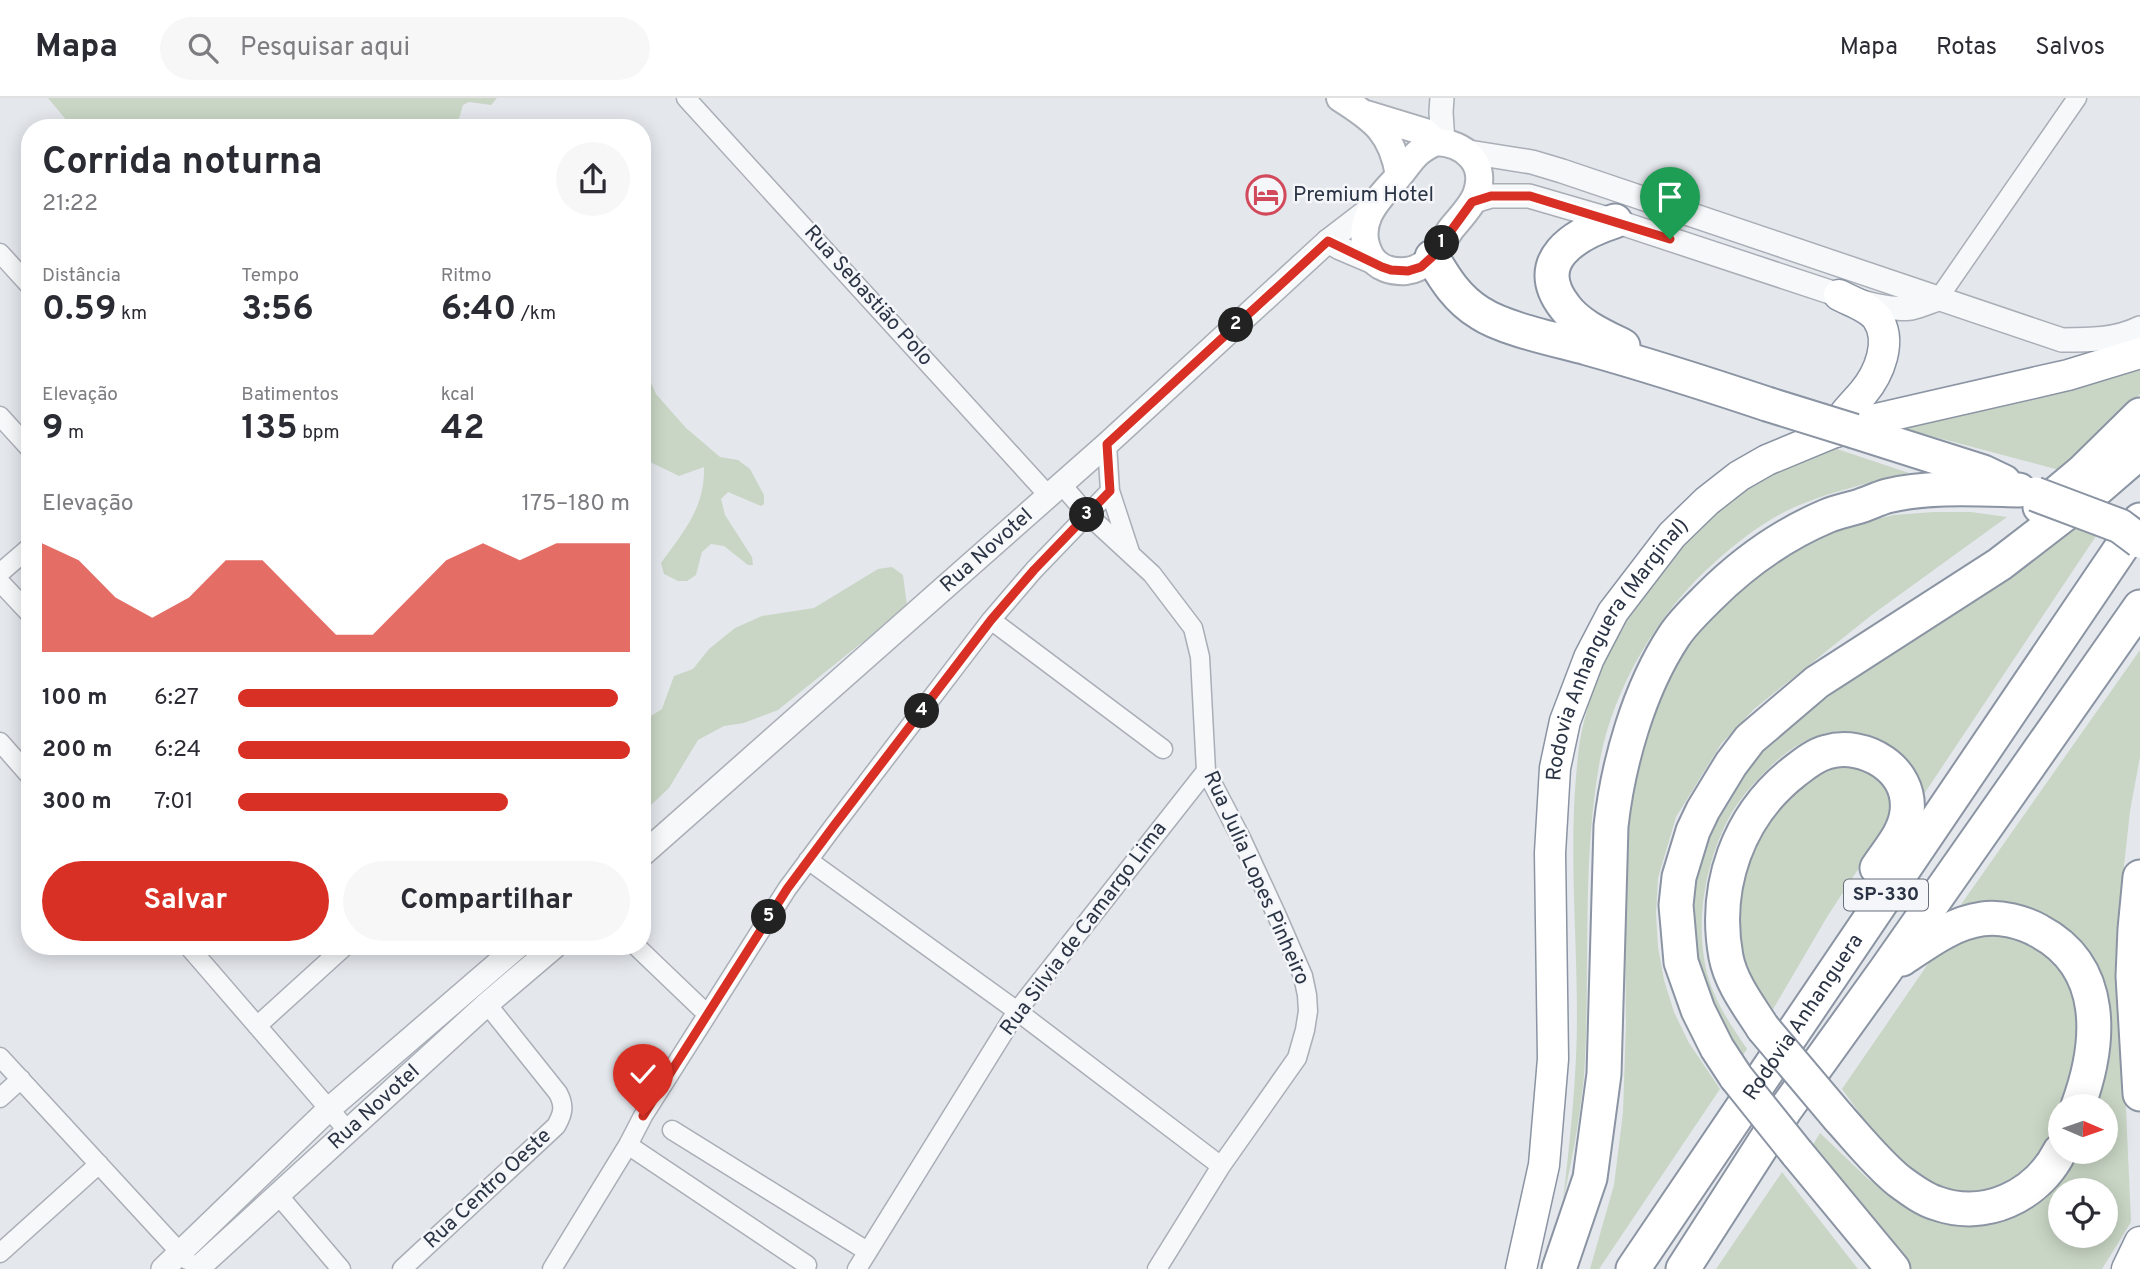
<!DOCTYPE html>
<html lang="pt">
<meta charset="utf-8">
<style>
body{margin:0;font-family:Overpass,sans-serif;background:#f7f7f7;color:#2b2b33;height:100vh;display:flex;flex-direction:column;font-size:26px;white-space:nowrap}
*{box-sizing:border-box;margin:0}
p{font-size:23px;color:#7c7c81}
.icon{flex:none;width:38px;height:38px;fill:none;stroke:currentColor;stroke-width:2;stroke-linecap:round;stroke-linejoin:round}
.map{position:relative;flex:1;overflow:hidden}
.details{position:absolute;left:21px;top:21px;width:630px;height:836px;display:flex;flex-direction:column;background:#fff;border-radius:28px;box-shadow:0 4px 18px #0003}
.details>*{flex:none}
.needle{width:46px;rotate:92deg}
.controls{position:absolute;left:2048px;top:996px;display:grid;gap:14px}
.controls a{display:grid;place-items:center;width:70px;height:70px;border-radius:50%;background:#fff;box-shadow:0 4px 18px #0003;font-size:35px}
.pin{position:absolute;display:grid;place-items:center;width:60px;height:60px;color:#fff;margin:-72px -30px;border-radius:50% 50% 50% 0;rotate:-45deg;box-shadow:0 0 7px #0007}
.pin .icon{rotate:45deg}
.km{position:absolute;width:35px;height:35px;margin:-18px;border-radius:50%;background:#222;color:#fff;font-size:19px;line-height:35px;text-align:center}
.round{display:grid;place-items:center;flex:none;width:74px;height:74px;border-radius:37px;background:#f7f7f7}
.headline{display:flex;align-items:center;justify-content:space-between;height:119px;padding:0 21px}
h1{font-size:38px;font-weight:700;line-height:52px}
.stats{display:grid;grid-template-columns:repeat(3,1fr);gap:10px;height:119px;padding:7px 21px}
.stats div{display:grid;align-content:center}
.stats b{font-size:35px;font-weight:700}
.stats small{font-size:19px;font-weight:400}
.stats p{font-size:19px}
.chart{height:196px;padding:14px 21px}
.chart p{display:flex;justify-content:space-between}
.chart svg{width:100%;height:126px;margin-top:7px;fill:#d93025;opacity:.7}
.primary-button{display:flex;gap:14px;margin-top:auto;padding:14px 21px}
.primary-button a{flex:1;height:80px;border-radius:42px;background:#d93025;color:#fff;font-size:28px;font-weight:700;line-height:80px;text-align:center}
.primary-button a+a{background:#f7f7f7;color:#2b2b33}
ul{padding:0 21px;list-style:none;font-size:23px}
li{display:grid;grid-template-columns:112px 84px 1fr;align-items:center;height:52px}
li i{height:18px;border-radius:9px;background:#d93025}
header{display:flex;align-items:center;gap:42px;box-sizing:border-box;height:98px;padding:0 35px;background:#fff;border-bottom:2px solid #e1e1e2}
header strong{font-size:33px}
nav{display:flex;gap:38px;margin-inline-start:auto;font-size:24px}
.search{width:490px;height:63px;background:#f7f7f7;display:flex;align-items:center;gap:18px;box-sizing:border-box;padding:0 24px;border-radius:38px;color:#7c7c81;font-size:26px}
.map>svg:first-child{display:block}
.green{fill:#c9d6c5;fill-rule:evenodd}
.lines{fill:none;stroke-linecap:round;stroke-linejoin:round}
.minor-casing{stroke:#a9aeb7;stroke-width:21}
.tertiary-casing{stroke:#a9aeb7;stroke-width:26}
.secondary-casing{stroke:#a9aeb7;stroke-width:30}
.trunk-casing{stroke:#8b94a3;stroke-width:33}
.motorway-casing{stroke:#8b94a3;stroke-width:37}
.minor{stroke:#f7f8fa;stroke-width:18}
.tertiary{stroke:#f7f8fa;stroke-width:23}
.secondary{stroke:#fff;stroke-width:26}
.trunk{stroke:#fff;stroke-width:30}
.motorway{stroke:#fff;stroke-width:33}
.motorway-bridge-casing{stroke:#8b94a3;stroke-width:37;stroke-linecap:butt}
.motorway-bridge{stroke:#fff;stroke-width:33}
.route-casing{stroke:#fff;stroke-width:14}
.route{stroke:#d93025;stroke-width:9}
.labels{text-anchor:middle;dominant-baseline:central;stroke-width:5;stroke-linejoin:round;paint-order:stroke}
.shield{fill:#f4f6f9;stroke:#676e7b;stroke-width:2}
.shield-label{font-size:19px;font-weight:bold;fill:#2b3445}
.poi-label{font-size:21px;fill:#2b3445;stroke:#f4f6f9;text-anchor:start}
.street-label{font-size:21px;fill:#2b3445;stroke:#f4f6f9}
</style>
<header>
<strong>Mapa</strong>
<div class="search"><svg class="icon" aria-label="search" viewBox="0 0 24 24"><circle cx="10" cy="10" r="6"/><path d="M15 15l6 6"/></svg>Pesquisar aqui</div>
<nav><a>Mapa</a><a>Rotas</a><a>Salvos</a></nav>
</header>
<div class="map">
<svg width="2140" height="1171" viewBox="0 0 2140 1171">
<rect width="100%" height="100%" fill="#e4e7ec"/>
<!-- green -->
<path class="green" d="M 48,0 L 497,0 L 491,7 L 469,4 L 463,7 L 456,30 L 73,30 Z
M 642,265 L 656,296 L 686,330 L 720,359 L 738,362 L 750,371 L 764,397 L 764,406 L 761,408 L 728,394 L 721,401 L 725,417 L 752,459 L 753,467 L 748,467 L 724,448 L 711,446 L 702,454 L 696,477 L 687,483 L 678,483 L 664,476 L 661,465 C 684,433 705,410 704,369 L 679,378 L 642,360 Z
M 2140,266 L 2140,296 L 2067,374 L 1901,330 Z
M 1831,349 L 1909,375 C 1873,384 1836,392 1802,406 C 1769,419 1741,441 1715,464 C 1659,513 1614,588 1600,662 C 1581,766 1591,873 1584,978 C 1580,1020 1572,1062 1563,1103 C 1570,1041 1577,980 1577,918 C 1577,831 1568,745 1578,658 C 1591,545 1683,422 1782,368 C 1797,360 1815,355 1831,349 Z
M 1934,414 L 1971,414 L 2007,419 L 1873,516 L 1754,611 L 1721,646 L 1676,719 L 1658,780 L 1656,815 L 1658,849 L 1664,882 L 1674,914 L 1689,945 L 1720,991 L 1599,1171 L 1590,1171 L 1614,1087 L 1623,1015 L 1626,925 L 1625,832 L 1621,760 L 1628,692 L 1660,592 L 1686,547 L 1722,505 L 1753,476 L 1822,437 L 1850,427 L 1894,417 Z
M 2068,426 L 2096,438 L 1916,708 C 1912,695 1906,668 1899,658 C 1889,642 1870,636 1853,634 C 1823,629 1793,647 1772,667 C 1757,682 1742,697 1731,716 C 1706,761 1695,821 1706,871 C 1713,901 1730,926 1747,951 L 1736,968 L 1709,922 L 1686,825 L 1696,753 L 1744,670 L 1820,605 Z
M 892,469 L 903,477 L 907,508 L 914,517 L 860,546 L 778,612 L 744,625 L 724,628 L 698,642 L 669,690 L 651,707 L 642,710 L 642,612 L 651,618 L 662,611 L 674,578 L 693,571 L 709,551 L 735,530 L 762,518 L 814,510 L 878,471 Z
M 2140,552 L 2140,659 L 2130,713 L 2120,805 L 2123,943 L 2131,1124 L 2102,1171 L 1908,1171 L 1809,1053 L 1820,1035 L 1868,1081 L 1902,1103 L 1974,1122 L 2070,1054 L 2105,1054 L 2105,1008 L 2090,1008 L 2094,870 L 1955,815 ZM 2060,1092 L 2105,1092 L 2105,1138 L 2060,1138 Z
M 1859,665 L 1884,682 L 1892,705 L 1885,730 L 1827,819 L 1769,918 L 1739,856 L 1737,789 L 1760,724 L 1814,672 Z
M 1990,832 L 2017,835 L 2062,862 L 2082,906 L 2070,1008 L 2060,1008 L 2060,1032 L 2055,1043 L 2005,1093 L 1948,1097 L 1920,1083 L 1881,1045 L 1842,991 L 1932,860 L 1963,840 Z
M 1782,1074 L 1858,1171 L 1716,1171 Z"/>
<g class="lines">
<!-- minor casing -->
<g class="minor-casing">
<path id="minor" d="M 686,0 L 1049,398
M 0,155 L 30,188
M 1938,201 L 2077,0
M 0,318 L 30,351
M 1107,346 L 1110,393 L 1130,454
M 1061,386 L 1087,416 L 1152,476 L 1193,530 L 1200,559 L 1206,673 L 1241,740 L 1277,818 L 1303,878 L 1307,897 L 1308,913 L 1305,932 L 1297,960 L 1221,1068 L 1157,1171
M 0,475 L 30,449
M 0,484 L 30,516
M 991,522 L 1163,651
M 0,644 L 30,678
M 808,762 L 1017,913 L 1221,1068
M 189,849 L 348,1033
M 637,849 L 707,916
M 257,928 L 344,849
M 0,959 L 187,1162
M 0,1000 L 21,981
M 672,1032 L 867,1153
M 628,1047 L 807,1167
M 279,1098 L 341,1171
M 0,1155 L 99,1066
M 402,1171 L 556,1028 C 563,1016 565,1008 558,995 L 487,906
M 552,1171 L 628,1047 L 643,1018 L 787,791 L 833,729 L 991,522 L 1034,472 L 1110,393
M 857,1171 L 1017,913 L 1206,673"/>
</g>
<!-- tertiary casing -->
<g class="tertiary-casing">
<g id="tertiary">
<path d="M 1442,0 L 1441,14 L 1443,44"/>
<path d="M 1469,54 L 1532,64 L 1562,73 L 2062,242 C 2089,242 2116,242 2140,230"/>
<path d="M 1471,104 L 1491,98 L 1529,98 L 1615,123 L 1839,197 C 1862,204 1887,213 1911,210 C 1920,208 1929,204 1938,201"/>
<path d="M 1328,143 L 1340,150 L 1373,164"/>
<path id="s1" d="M 642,757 L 1107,346 L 1328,143 L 1371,110"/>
<path d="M 163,1171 L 329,1011 L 517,849"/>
<path id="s2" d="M 197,1171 L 487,906 L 554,849"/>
</g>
</g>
<!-- secondary casing -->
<g class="secondary-casing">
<path id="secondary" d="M 1340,0 C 1375,22 1392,35 1399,77
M 1366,16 L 1425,34 L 1436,44
M 1436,44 C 1465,45 1488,66 1476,97 C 1471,109 1459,121 1451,131 C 1439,148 1429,171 1406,173 C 1392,174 1377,170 1370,157 C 1353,125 1378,101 1398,79 C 1413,61 1414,54 1436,44 Z"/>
</g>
<!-- trunk casing -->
<g class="trunk-casing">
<g id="trunk">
<path d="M 1836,334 C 1840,317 1852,308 1863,295 C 1879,276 1893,243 1877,220 C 1869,209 1850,203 1839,197"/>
<path id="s3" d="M 1521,1171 L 1544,1067 L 1553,961 L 1550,755 L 1555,670 L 1565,623 L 1589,560 L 1613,514 L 1672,437 L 1707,403 L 1739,378 L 1767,362 L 1854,326 L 2068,277 L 2140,255"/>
<path d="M 2127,1171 L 2140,1144"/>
</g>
</g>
<!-- motorway casing -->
<g class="motorway-casing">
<g id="motorway">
<path d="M 1615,123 C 1575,136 1529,163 1565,209 C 1578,227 1603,238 1623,248"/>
<path d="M 1432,159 C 1445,181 1457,201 1480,215 C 1504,231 1558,242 1587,250 C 1648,267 1707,286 1767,306"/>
<path d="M 1854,333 L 1983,374 L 2004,384"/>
<path d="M 2040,409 L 2082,374 L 2140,317"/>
<path d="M 2140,779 L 2135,831 L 2133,878 L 2140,996"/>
<path d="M 1902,861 C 1926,845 1952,825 1982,821 C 2000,818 2023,824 2039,833 C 2107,869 2101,945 2078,1008"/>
<path d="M 1763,930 C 1749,908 1731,885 1726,859 C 1713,788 1738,717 1795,673 C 1804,666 1815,657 1827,654 C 1864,643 1912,671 1907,714 C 1905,735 1888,753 1877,770"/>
<path d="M 1736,979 L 1717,950 L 1698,912 L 1681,864 L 1676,807 L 1679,779 L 1693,733 L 1703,712 L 1731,666 L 1750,641 L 1817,584 L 2000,466 L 2096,392 L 2140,354"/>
<path d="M 1839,1020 C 1858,1041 1877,1065 1899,1083 C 1910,1091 1923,1101 1936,1105 C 1985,1123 2037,1098 2060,1053"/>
<path d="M 1797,1055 L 1893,1171"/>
<path d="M 1559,1171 L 1590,1080 L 1604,976 L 1611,728 C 1618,665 1639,591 1674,538 C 1683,524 1697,511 1709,499 C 1743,465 1782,437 1827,418 C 1836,414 1847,412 1857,409 C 1867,406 1877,401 1887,398 C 1928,388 1977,391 2019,392"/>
<path id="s4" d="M 1633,1171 L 2140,422"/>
<path d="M 1683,1171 L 1785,1012 L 1885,873 L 2140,509"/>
</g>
</g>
<!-- minor -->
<use href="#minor" class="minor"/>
<!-- tertiary -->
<use href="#tertiary" class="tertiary"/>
<!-- secondary -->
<use href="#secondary" class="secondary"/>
<!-- trunk -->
<use href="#trunk" class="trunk"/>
<!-- motorway -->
<use href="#motorway" class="motorway"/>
<!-- motorway-bridge casing -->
<g class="motorway-bridge-casing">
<path id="motorway-bridge" d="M 1767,306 L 1854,333
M 2035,396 L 2120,428 L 2140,443
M 1763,930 L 1839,1020
M 1736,979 L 1797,1055"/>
</g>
<!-- motorway-bridge -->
<use href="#motorway-bridge" class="motorway-bridge"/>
</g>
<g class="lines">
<!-- route casing -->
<g class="route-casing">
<path id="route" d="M 643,1018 L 787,791 L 833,729 L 991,522 L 1034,472 L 1110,393 L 1107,346 L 1328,143 L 1382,169 L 1391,172 L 1408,173 L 1421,169 L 1432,159 L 1472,104 L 1491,98 L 1530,98 L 1670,141"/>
</g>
<!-- route -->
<use href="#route" class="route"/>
</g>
<!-- icons -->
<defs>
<g id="hotel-ring" transform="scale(2.0125)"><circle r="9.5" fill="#f4f6f9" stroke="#d1495b" stroke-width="1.5"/><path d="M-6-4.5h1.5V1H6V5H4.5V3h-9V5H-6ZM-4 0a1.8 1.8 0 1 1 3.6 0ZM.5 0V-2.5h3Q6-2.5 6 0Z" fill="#d1495b"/></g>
</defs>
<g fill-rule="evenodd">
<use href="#hotel-ring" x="1266" y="97"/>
</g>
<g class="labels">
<!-- shield labels -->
<rect class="shield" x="1844" y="781.5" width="84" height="31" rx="5"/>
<g class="shield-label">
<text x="1886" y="797">SP-330</text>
</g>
<!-- poi labels -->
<g class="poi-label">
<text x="1293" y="97">Premium Hotel</text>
</g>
<!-- street labels -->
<g class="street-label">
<text transform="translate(868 198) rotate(48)">Rua Sebastião Polo</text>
<text stroke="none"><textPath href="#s1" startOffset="460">Rua Novotel</textPath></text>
<text stroke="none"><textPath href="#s3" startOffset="639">Rodovia Anhanguera (Marginal)</textPath></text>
<text transform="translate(1256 780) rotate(66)">Rua Julia Lopes Pinheiro</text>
<text transform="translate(1084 831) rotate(-53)">Rua Silvia de Camargo Lima</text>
<text stroke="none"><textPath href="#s4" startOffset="304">Rodovia Anhanguera</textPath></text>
<text stroke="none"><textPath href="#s2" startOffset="240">Rua Novotel</textPath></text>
<text transform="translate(488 1091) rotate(-43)">Rua Centro Oeste</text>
</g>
</g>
</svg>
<div class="controls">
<a><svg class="needle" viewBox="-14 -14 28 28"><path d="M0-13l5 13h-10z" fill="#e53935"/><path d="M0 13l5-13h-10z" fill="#7c7c81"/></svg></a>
<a><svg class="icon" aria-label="locate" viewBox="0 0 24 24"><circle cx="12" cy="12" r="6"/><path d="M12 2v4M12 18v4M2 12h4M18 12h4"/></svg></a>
</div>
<div class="pin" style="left:1670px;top:141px;background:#1e9e55"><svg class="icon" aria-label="arrive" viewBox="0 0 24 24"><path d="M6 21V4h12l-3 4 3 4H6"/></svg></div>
<div class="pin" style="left:643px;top:1018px;background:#d93025"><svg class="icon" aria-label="check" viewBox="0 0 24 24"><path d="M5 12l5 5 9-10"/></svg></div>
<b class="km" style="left:1442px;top:145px">1</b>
<b class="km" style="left:1236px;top:227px">2</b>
<b class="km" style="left:1087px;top:417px">3</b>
<b class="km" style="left:922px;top:613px">4</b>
<b class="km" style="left:769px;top:819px">5</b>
<section class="details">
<div class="headline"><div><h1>Corrida noturna</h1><p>21:22</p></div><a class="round"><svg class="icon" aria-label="share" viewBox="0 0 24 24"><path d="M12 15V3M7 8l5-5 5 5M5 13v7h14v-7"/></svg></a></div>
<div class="stats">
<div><p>Distância</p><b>0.59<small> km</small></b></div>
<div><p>Tempo</p><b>3:56</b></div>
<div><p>Ritmo</p><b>6:40<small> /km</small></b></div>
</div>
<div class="stats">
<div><p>Elevação</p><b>9<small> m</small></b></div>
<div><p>Batimentos</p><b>135<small> bpm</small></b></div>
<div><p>kcal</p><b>42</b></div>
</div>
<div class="chart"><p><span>Elevação</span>175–180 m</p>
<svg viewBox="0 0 160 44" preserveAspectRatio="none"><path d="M0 44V6L10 12L20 25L30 32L40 25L50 12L60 12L70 25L80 38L90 38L100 25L110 12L120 6L130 12L140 6L150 6L160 6V44z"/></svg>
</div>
<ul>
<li><b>100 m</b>6:27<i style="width:97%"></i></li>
<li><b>200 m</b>6:24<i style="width:100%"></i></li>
<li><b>300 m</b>7:01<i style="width:69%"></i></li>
</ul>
<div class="primary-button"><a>Salvar</a><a>Compartilhar</a></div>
</section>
</div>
